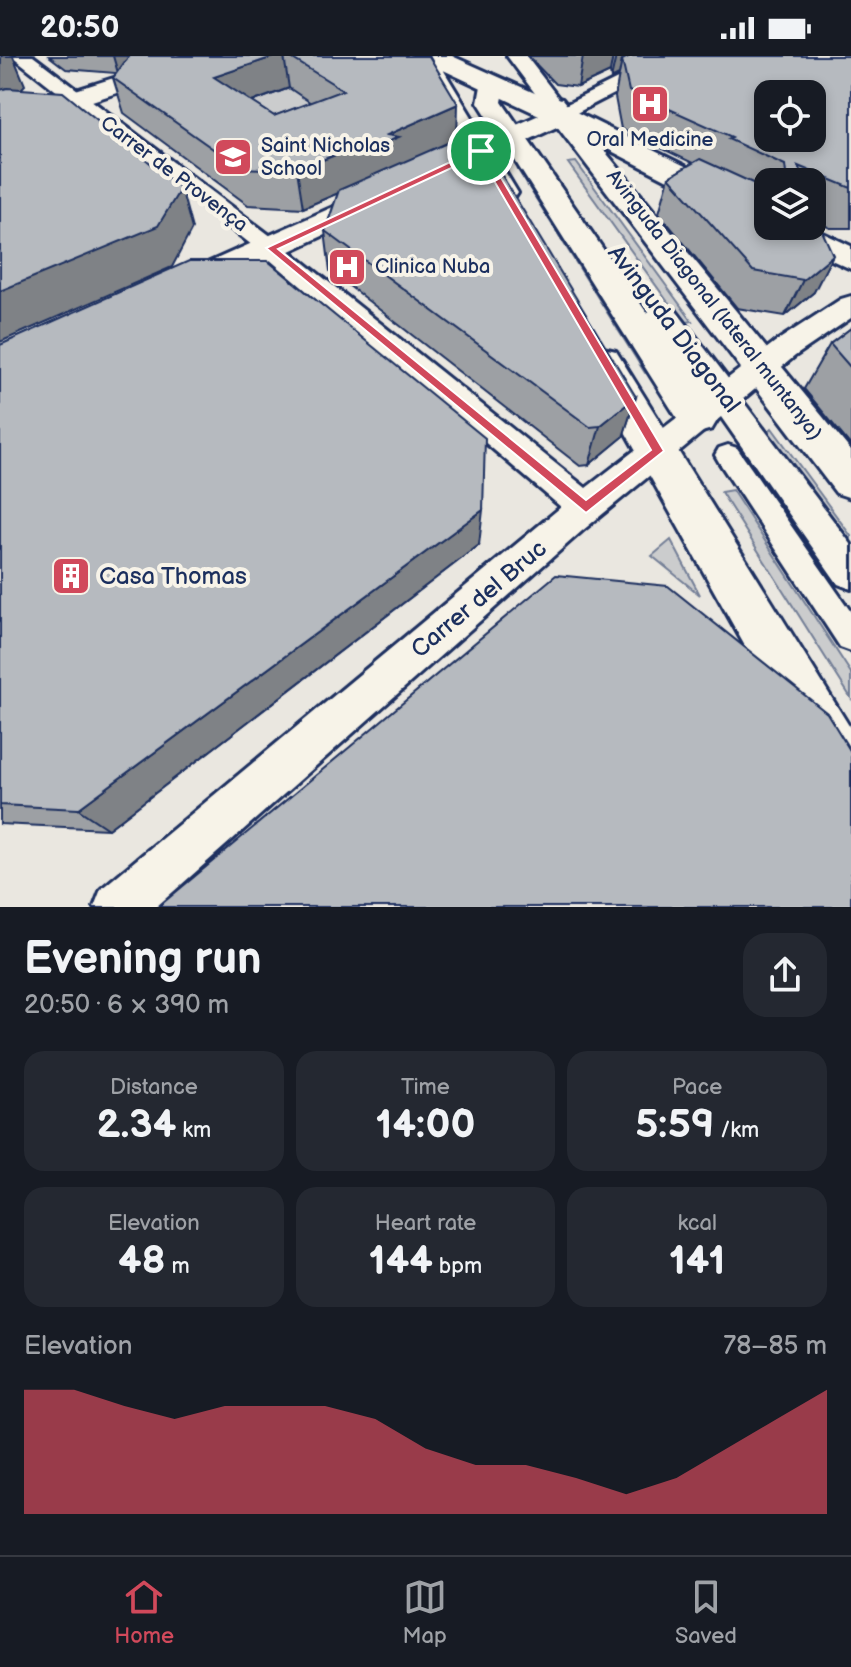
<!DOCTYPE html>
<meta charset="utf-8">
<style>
body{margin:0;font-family:"Balsamiq Sans",sans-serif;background:#242831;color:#f1f3f6;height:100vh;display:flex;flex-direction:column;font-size:30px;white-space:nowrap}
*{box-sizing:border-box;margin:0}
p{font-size:26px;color:#9ea1a6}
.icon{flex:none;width:44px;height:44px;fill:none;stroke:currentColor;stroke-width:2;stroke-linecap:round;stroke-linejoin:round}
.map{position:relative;height:851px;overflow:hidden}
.drawer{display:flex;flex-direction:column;background:#171b24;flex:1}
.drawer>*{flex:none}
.buttons{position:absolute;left:754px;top:24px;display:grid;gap:16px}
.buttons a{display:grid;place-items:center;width:72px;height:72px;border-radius:16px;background:#171b24;box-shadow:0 4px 12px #0003;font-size:40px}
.pin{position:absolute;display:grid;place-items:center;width:68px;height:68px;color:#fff;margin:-34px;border:4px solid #fff;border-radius:50%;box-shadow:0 2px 8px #0007}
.round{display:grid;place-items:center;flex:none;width:84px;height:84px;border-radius:24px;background:#242831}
.summary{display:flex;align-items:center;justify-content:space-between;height:136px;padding:0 24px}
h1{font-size:44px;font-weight:600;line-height:60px}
.figures{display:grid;grid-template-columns:repeat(3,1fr);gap:12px;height:136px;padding:8px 24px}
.figures div{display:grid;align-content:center;border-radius:20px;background:#242831;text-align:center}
.figures b{font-size:40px;font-weight:600}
.figures small{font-size:22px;font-weight:400}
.figures p{font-size:22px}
.chart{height:224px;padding:16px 24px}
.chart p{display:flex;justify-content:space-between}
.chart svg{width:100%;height:144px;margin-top:8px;fill:#d1495b;opacity:.7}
.status{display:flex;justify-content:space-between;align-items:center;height:56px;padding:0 40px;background:#171b24;direction:ltr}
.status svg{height:22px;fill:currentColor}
.dock{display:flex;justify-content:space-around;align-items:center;height:112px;border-top:2px solid #363941;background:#171b24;font-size:22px;color:#9ea1a6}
.dock a{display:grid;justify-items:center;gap:4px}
.dock .active{color:#d1495b}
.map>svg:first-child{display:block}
.green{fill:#cbcccd;stroke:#737e96;stroke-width:2}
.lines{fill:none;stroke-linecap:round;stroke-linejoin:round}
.pedestrian-casing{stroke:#1b2f5e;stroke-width:6}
.minor-casing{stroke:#1b2f5e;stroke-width:6}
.tertiary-casing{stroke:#1b2f5e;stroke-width:6}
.secondary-casing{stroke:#1b2f5e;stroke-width:6}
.pedestrian{fill:#f7f3e8;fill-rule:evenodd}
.minor{fill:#f7f3e8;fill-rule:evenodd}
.tertiary{fill:#f7f3e8;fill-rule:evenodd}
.secondary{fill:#f7f3e8;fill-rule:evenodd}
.wall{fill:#9da0a4;stroke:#1b2f5e;stroke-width:2;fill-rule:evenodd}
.shaded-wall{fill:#7f8286;stroke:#1b2f5e;stroke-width:2}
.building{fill:#b6babf;stroke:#1b2f5e;stroke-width:2;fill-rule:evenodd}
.route{fill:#d1495b;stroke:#fff;stroke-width:2;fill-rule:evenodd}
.labels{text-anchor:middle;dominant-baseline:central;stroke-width:8;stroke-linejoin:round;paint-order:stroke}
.far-poi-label{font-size:20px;fill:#1b2f5e;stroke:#f7f3e8;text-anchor:start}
.far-street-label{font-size:20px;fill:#1b2f5e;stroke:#f7f3e8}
.street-label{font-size:24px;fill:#1b2f5e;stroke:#f7f3e8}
.poi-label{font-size:24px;fill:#1b2f5e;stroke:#f7f3e8;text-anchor:start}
</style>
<div class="status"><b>20:50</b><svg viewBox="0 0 49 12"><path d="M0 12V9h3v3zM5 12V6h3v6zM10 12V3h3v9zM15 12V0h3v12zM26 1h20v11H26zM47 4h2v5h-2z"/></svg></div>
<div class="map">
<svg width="851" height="851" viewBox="0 0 851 851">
<rect width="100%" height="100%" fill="#eae7e0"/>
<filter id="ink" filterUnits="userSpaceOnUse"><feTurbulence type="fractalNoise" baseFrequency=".0125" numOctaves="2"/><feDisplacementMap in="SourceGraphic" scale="16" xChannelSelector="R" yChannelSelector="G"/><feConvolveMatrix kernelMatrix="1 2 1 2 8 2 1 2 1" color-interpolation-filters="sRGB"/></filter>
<g filter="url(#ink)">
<!-- green -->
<path class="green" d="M 301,28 L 342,53 L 262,84 L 236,51 Z
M 576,106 L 692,265 L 683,267 L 568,107 Z
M 527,112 L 656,315 L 645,317 L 518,114 Z
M 772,372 L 851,480 L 851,500 L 764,380 Z
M 732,434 L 851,617 L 851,642 L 721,436 Z
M 671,484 L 700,539 L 652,500 Z"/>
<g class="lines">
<!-- pedestrian casing -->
<g class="pedestrian-casing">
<path id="pedestrian" d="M 728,389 L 737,392 L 851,556 L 851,595 L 840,591 L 719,406 L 715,399 L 719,392 Z"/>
</g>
<!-- minor casing -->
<g class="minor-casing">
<path id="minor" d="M 12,0 L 33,0 L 280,187 L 586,432 L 775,286 L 841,243 L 851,240 L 851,262 L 795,300 L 742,344 L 851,488 L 851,533 L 838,528 L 721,361 L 582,475 L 156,851 L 94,851 L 101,833 L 561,451 L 262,197 Z
M 507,0 L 526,0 L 560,44 L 561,51 L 664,0 L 687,0 L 561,65 L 551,59 L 557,53 L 546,52 Z"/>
</g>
<!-- tertiary casing -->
<g class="tertiary-casing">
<path id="tertiary" d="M 413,0 L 435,0 L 518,137 L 514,143 L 494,143 Z
M 493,23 L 505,30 L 502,46 L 647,257 L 650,252 L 662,249 L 674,252 L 736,333 L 741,343 L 736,353 L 722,357 L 712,354 L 718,363 L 712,373 L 698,377 L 684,373 L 478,46 L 481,30 Z
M 553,41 L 562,43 L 851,395 L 851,442 L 836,437 L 544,53 L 541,48 Z
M 603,292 L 616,295 L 851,673 L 851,752 L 831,744 L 585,304 L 590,295 Z"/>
</g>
<!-- secondary casing -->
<g class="secondary-casing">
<path id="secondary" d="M 183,0 L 219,0 L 215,5 L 0,75 L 0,58 Z
M 420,0 L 452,0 L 566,51 L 768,151 L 768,170 L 808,170 L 851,190 L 851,213 L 757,170 L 561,69 L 200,237 L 188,240 L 176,237 L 171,229 L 176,221 L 539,59 L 424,5 Z"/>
</g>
<!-- pedestrian -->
<use href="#pedestrian" class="pedestrian"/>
<!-- minor -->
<use href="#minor" class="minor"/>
<!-- tertiary -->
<use href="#tertiary" class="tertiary"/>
<!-- secondary -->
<use href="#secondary" class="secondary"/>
</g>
<!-- wall -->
<path class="wall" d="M 49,0 L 429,0 L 457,85 L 451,87 L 636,341 L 623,381 L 589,409 L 580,410 L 330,215 L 325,175 L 338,137 L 303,152 L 248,149 L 124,57 L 113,22 L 116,17 L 66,13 ZM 289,32 L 311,47 L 274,60 L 252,46 Z
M 528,0 L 851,0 L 851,172 L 830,172 L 818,166 L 814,236 L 785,260 L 737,252 L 659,157 L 669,121 L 693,107 L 621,73 L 615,41 L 619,19 L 611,23 L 610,16 L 578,31 L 555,28 ZM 768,126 L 812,126 L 812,170 L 768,170 Z
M 851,272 L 851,390 L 804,333 L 830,288 Z
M 0,289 L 479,489 L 108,773 L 0,768 Z"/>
<!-- shaded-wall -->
<path class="shaded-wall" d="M 1,0 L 13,0 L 25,29 L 0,55 Z
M 113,0 L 173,0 L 118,17 Z
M 276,0 L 284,0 L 289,32 L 222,57 L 214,21 Z
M 583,0 L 613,0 L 610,16 L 578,31 Z
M 616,0 L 657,0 L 622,4 L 619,19 L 611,23 Z
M 458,48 L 457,85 L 400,111 L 303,152 L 297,114 L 387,79 Z
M 181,132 L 192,173 L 172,211 L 0,286 L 0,235 Z
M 833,199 L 814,236 L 785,260 L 803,224 Z
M 636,341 L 623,381 L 589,409 L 600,370 Z
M 483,454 L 479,489 L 108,773 L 78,753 Z"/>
<!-- building -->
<path class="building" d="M 129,0 L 276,0 L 214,21 L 274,60 L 343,34 L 288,0 L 429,0 L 458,48 L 387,79 L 399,81 L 359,98 L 364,87 L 297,114 L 240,112 L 113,22 Z
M 630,0 L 851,0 L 851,132 L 798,110 L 805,126 L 787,126 L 785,109 L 728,83 L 732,81 L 629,35 L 622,4 ZM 768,38 L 812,38 L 812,82 L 768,82 Z
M 7,32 L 63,36 L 181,132 L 158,170 L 0,235 L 0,34 Z
M 447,87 L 486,93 L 636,341 L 600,370 L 590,371 L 325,175 L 339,134 Z
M 700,103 L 768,134 L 768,170 L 812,170 L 812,154 L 813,155 L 833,199 L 803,224 L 753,215 L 669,121 Z
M 189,205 L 268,205 L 485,382 L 483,454 L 78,753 L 0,749 L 0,289 Z
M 851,272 L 851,312 L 830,288 Z
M 556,519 L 668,530 L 827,657 L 851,696 L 851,851 L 158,851 Z"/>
</g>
<!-- route -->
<path class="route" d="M 478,93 L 485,95 L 664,395 L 586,457 L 266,192 ZM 479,99 L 651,394 L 586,444 L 278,193 Z"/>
<!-- icons -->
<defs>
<g id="hospital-square" transform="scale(2)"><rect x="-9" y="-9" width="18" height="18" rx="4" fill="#d1495b" stroke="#f7f3e8"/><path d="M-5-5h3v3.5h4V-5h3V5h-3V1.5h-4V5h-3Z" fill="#fff"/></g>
<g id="school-square" transform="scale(2)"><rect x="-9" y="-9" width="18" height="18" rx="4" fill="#d1495b" stroke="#f7f3e8"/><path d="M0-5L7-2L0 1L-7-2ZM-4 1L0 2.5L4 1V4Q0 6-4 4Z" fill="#fff"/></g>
<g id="building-square" transform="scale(2)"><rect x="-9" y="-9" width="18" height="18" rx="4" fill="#d1495b" stroke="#f7f3e8"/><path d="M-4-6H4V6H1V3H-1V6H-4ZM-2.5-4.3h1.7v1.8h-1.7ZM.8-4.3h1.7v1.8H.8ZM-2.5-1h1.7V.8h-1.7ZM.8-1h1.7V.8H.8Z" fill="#fff"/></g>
</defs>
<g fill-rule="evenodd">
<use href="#hospital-square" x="650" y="48"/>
<use href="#school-square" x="233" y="101"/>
<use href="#hospital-square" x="347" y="211"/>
<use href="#building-square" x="71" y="520"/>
</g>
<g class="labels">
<!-- far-poi labels -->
<g class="far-poi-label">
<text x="650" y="84" text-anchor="middle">Oral Medicine</text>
<text x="261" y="90">Saint Nicholas<tspan x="261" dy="23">School</tspan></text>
<text x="375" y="211">Clinica Nuba</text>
</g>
<!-- far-street labels -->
<g class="far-street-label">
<text transform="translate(174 118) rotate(37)">Carrer de Provença</text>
<text transform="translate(714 249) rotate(52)">Avinguda Diagonal (lateral muntanya)</text>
</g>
<!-- street labels -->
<g class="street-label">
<text transform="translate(674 273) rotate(53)">Avinguda Diagonal</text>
<text transform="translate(479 543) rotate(-40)">Carrer del Bruc</text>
</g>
<!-- poi labels -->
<g class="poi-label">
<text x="99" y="520">Casa Thomas</text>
</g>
</g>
</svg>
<div class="buttons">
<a><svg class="icon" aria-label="locate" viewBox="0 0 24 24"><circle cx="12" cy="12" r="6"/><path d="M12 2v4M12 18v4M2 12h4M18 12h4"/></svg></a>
<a><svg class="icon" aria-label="layers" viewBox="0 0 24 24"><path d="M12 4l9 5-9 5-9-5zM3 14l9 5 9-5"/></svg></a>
</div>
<div class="pin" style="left:481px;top:95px;background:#1e9e55"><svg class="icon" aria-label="arrive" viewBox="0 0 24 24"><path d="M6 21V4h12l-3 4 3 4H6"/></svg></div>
</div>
<section class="drawer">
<div class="summary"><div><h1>Evening run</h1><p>20:50 · 6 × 390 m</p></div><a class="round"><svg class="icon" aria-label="share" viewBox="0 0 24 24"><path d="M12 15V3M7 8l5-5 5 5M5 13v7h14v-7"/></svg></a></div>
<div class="figures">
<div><p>Distance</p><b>2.34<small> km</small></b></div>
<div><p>Time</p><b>14:00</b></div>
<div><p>Pace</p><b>5:59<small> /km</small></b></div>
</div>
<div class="figures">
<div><p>Elevation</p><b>48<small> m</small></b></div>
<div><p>Heart rate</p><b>144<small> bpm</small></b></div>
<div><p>kcal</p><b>141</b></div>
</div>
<div class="chart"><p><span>Elevation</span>78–85 m</p>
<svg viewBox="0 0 160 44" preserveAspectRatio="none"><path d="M0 44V6L10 6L20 11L30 15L40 11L50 11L60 11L70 15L80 24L90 29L100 29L110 33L120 38L130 33L140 24L150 15L160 6V44z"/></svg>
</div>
</section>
<nav class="dock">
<a class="active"><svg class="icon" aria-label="home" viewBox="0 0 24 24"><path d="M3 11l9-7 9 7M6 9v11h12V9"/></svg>Home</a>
<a><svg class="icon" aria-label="map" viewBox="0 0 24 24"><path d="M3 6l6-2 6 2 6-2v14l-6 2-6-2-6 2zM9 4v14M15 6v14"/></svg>Map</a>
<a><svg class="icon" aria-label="saved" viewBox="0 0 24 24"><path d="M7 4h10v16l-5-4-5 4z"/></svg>Saved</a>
</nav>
